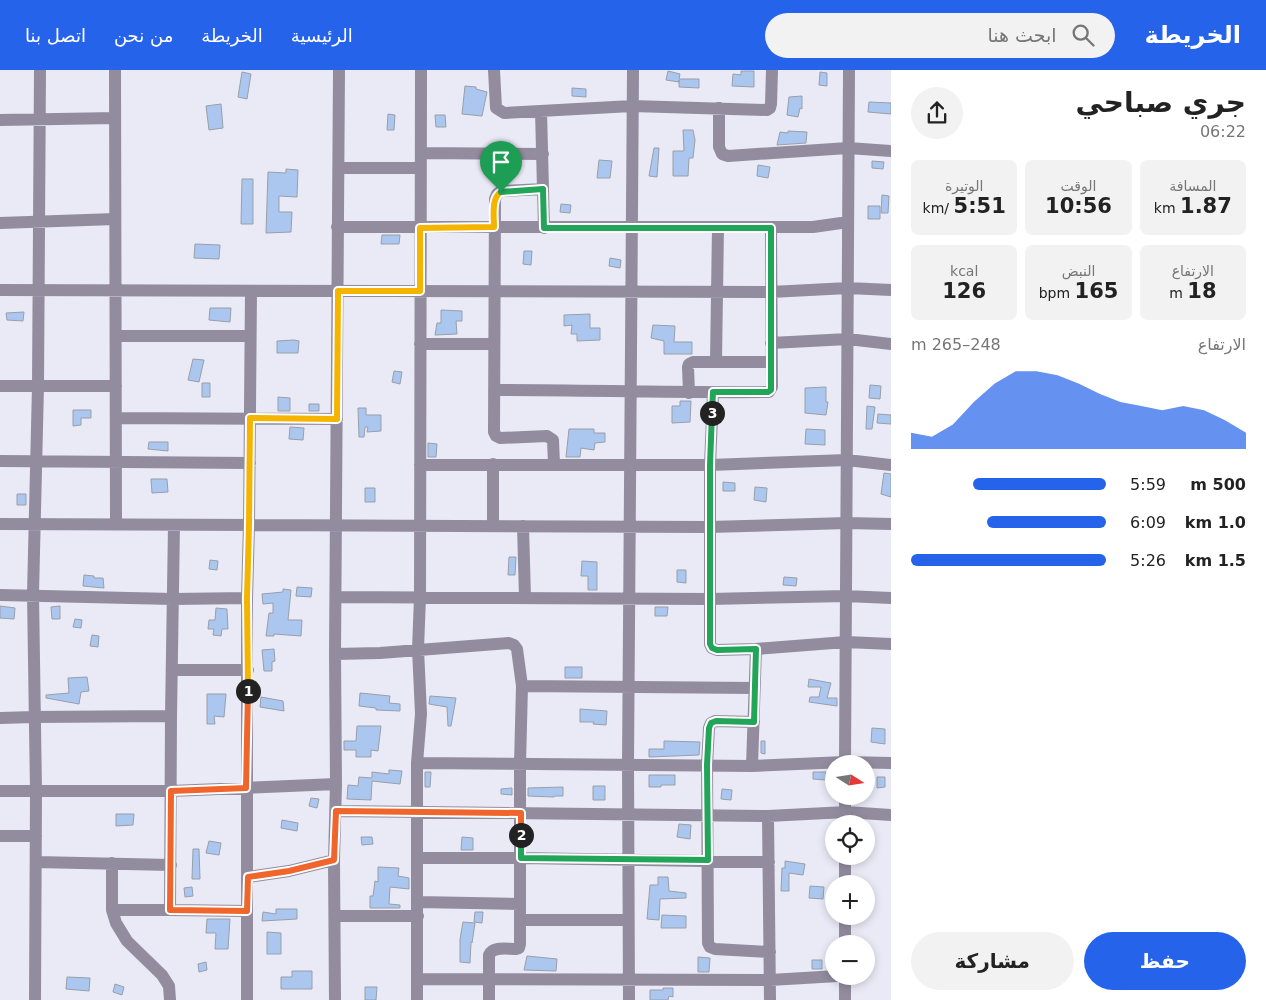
<!DOCTYPE html>
<html lang="ar">
<meta charset="utf-8">
<style>
body{margin:0;font-family:"DejaVu Sans","Noto Sans Arabic",sans-serif;background:#f2f2f2;color:#222;direction:rtl;height:100vh;display:flex;flex-direction:column;font-size:19px;white-space:nowrap}
*{box-sizing:border-box;margin:0}
p{font-size:16px;color:#767676}
.icon{flex:none;width:28px;height:28px;fill:none;stroke:currentColor;stroke-width:2;stroke-linecap:round;stroke-linejoin:round}
.map{position:relative;flex:1;overflow:hidden;direction:ltr}
.panel{display:flex;flex-direction:column;background:#fff;width:375px}
.panel>*{flex:none}
.needle{width:32px;rotate:102deg}
.fabs{position:absolute;left:825px;top:685px;display:grid;gap:10px}
.fabs a{display:grid;place-items:center;width:50px;height:50px;border-radius:50%;background:#fff;box-shadow:0 2px 8px #0003;font-size:25px}
.pin{position:absolute;display:grid;place-items:center;width:42px;height:42px;color:#fff;margin:-51px -21px;border-radius:50% 50% 50% 0;rotate:-45deg;box-shadow:0 0 5px #0007}
.pin .icon{rotate:45deg}
.km{position:absolute;width:25px;height:25px;margin:-12px;border-radius:50%;background:#222;color:#fff;font-size:14px;line-height:25px;text-align:center}
.round{display:grid;place-items:center;flex:none;width:52px;height:52px;border-radius:26px;background:#f2f2f2}
.head{display:flex;align-items:center;justify-content:space-between;height:85px;padding:0 20px}
h1{font-size:28px;font-weight:600;line-height:38px}
.metrics{display:grid;grid-template-columns:repeat(3,1fr);gap:8px;height:85px;padding:5px 20px}
.metrics div{display:grid;align-content:center;border-radius:8px;background:#f2f2f2;text-align:center}
.metrics b{font-size:21px;font-weight:600}
.metrics small{font-size:14px;font-weight:400}
.metrics p{font-size:14px}
.chart{height:140px;padding:10px 20px}
.chart p{display:flex;justify-content:space-between}
.chart svg{width:100%;height:90px;margin-top:5px;fill:#2563eb;opacity:.7}
.primary-button{display:flex;gap:10px;margin-top:auto;padding:10px 20px}
.primary-button a{flex:1;height:58px;border-radius:30px;background:#2563eb;color:#fff;font-size:20px;font-weight:600;line-height:58px;text-align:center}
.primary-button a+a{background:#f2f2f2;color:#222}
ul{padding:0 20px;list-style:none;font-size:16px}
li{display:grid;grid-template-columns:80px 60px 1fr;align-items:center;height:38px}
li i{height:12px;border-radius:6px;background:#2563eb}
header{display:flex;align-items:center;gap:30px;box-sizing:border-box;height:70px;padding:0 25px;background:#2563eb;color:#fff}
header strong{font-size:24px}
nav{display:flex;gap:28px;margin-inline-start:auto;font-size:18px}
.search{width:350px;height:45px;background:#f2f2f2;display:flex;align-items:center;gap:12px;box-sizing:border-box;padding:0 18px;border-radius:28px;color:#767676;font-size:19px}
main{display:flex;flex:1;min-height:0}
.map>svg:first-child{display:block}
.building{fill:#abc7ef;stroke:#989fa9}
.lines{fill:none;stroke-linecap:round;stroke-linejoin:round}
.minor{stroke:#938c9f;stroke-width:12}
.split-1-casing{stroke:#fff;stroke-width:10}
.split-2-casing{stroke:#fff;stroke-width:10}
.split-3-casing{stroke:#fff;stroke-width:10}
.split-4-casing{stroke:#fff;stroke-width:10}
.split-1{stroke:#f5b400;stroke-width:6}
.split-2{stroke:#f0652b;stroke-width:6}
.split-3{stroke:#22a559;stroke-width:6}
.split-4{stroke:#22a559;stroke-width:6}
</style>
<header>
<strong>الخريطة</strong>
<div class="search"><svg class="icon" aria-label="search" viewBox="0 0 24 24"><circle cx="10" cy="10" r="6"/><path d="M15 15l6 6"/></svg>ابحث هنا</div>
<nav><a>الرئيسية</a><a>الخريطة</a><a>من نحن</a><a>اتصل بنا</a></nav>
</header>
<main>
<section class="panel">
<div class="head"><div><h1>جري صباحي</h1><p>06:22</p></div><a class="round"><svg class="icon" aria-label="share" viewBox="0 0 24 24"><path d="M12 15V3M7 8l5-5 5 5M5 13v7h14v-7"/></svg></a></div>
<div class="metrics">
<div><p>المسافة</p><b>1.87<small> km</small></b></div>
<div><p>الوقت</p><b>10:56</b></div>
<div><p>الوتيرة</p><b>5:51<small> /km</small></b></div>
</div>
<div class="metrics">
<div><p>الارتفاع</p><b>18<small> m</small></b></div>
<div><p>النبض</p><b>165<small> bpm</small></b></div>
<div><p>kcal</p><b>126</b></div>
</div>
<div class="chart"><p><span>الارتفاع</span>248–265 m</p>
<svg viewBox="0 0 160 44" preserveAspectRatio="none"><path d="M0 44V36L10 38L20 32L30 21L40 12L50 6L60 6L70 8L80 12L90 17L100 21L110 23L120 25L130 23L140 25L150 30L160 36V44z"/></svg>
</div>
<ul>
<li><b>500 m</b>5:59<i style="width:68%"></i></li>
<li><b>1.0 km</b>6:09<i style="width:61%"></i></li>
<li><b>1.5 km</b>5:26<i style="width:100%"></i></li>
</ul>
<div class="primary-button"><a>حفظ</a><a>مشاركة</a></div>
</section>
<div class="map">
<svg width="891" height="930" viewBox="0 0 891 930">
<rect width="100%" height="100%" fill="#e9eaf6"/>
<!-- building -->
<path class="building" d="M 668,1 L 680,4 L 679,9 L 699,9 L 699,18 L 679,17 L 679,10 L 679,12 L 666,10 Z
M 741,1 L 754,1 L 754,17 L 732,16 L 733,4 L 741,5 Z
M 242,2 L 251,4 L 247,29 L 238,27 Z
M 820,2 L 827,3 L 827,16 L 819,15 Z
M 465,16 L 476,17 L 476,19 L 487,22 L 482,46 L 462,44 Z
M 572,18 L 586,19 L 586,27 L 572,26 Z
M 802,26 L 802,39 L 800,38 L 798,47 L 787,45 L 789,27 Z
M 869,32 L 891,33 L 891,44 L 868,42 Z
M 221,34 L 223,58 L 209,60 L 206,36 Z
M 388,44 L 395,45 L 394,60 L 387,60 Z
M 435,45 L 445,45 L 446,57 L 436,57 Z
M 683,60 L 693,60 L 695,70 L 693,88 L 689,88 L 688,106 L 673,106 L 673,81 L 684,81 Z
M 788,61 L 807,62 L 806,73 L 777,75 L 780,62 L 788,63 Z
M 654,78 L 659,78 L 657,107 L 649,106 Z
M 599,90 L 612,91 L 610,108 L 597,108 Z
M 872,91 L 884,92 L 883,99 L 872,98 Z
M 758,95 L 770,97 L 768,108 L 757,106 Z
M 286,99 L 298,100 L 297,127 L 279,126 L 279,142 L 292,142 L 291,162 L 266,163 L 268,102 L 286,103 Z
M 242,109 L 253,109 L 253,154 L 241,154 Z
M 882,125 L 889,126 L 888,143 L 881,143 Z
M 561,134 L 571,135 L 570,143 L 560,142 Z
M 868,136 L 880,136 L 880,149 L 868,149 Z
M 382,165 L 400,165 L 399,174 L 381,174 Z
M 195,174 L 220,175 L 219,189 L 194,188 Z
M 524,181 L 532,181 L 531,195 L 523,194 Z
M 610,188 L 621,190 L 620,198 L 609,196 Z
M 210,238 L 231,238 L 230,252 L 209,250 Z
M 441,240 L 462,241 L 462,251 L 456,251 L 457,264 L 435,265 L 437,253 L 441,253 Z
M 24,242 L 23,251 L 7,250 L 6,243 Z
M 590,244 L 590,258 L 600,258 L 600,270 L 577,271 L 577,264 L 571,264 L 572,255 L 564,256 L 564,245 Z
M 653,255 L 675,256 L 674,272 L 692,272 L 692,284 L 664,284 L 664,271 L 651,268 Z
M 294,270 L 299,271 L 298,283 L 277,283 L 277,271 Z
M 193,289 L 204,290 L 199,312 L 188,310 Z
M 394,301 L 402,302 L 400,314 L 392,312 Z
M 202,313 L 210,313 L 210,327 L 202,327 Z
M 870,315 L 881,316 L 880,329 L 869,328 Z
M 826,317 L 826,332 L 828,332 L 826,345 L 805,343 L 805,318 Z
M 278,327 L 290,328 L 290,341 L 278,341 Z
M 680,331 L 691,331 L 690,352 L 672,353 L 672,336 L 680,336 Z
M 309,334 L 319,334 L 319,341 L 309,341 Z
M 867,336 L 875,337 L 872,359 L 866,359 Z
M 358,338 L 366,338 L 366,345 L 381,345 L 381,361 L 367,362 L 368,357 L 365,357 L 364,367 L 359,367 Z
M 73,340 L 91,340 L 91,348 L 81,348 L 81,355 L 73,356 Z
M 878,344 L 891,345 L 891,354 L 877,353 Z
M 290,357 L 304,358 L 303,370 L 289,369 Z
M 569,359 L 594,359 L 594,363 L 605,363 L 605,372 L 595,373 L 594,380 L 581,378 L 580,387 L 566,387 Z
M 806,359 L 825,360 L 825,375 L 805,374 Z
M 149,372 L 168,372 L 168,381 L 148,379 Z
M 428,373 L 437,374 L 436,387 L 428,387 Z
M 884,403 L 891,404 L 891,427 L 881,424 Z
M 151,409 L 167,409 L 168,422 L 152,423 Z
M 723,412 L 735,413 L 735,421 L 723,421 Z
M 755,417 L 767,418 L 766,432 L 754,430 Z
M 365,418 L 375,418 L 375,432 L 365,432 Z
M 17,424 L 26,424 L 26,435 L 17,435 Z
M 509,487 L 516,487 L 515,505 L 508,505 Z
M 210,490 L 218,491 L 217,500 L 209,499 Z
M 582,491 L 597,492 L 597,520 L 588,520 L 588,506 L 581,506 Z
M 677,500 L 686,500 L 686,513 L 677,512 Z
M 84,505 L 94,506 L 94,508 L 103,508 L 104,518 L 83,516 Z
M 784,507 L 797,508 L 796,516 L 783,515 Z
M 297,517 L 312,518 L 311,527 L 296,526 Z
M 283,519 L 291,520 L 288,550 L 302,550 L 301,566 L 274,564 L 274,566 L 266,566 L 269,543 L 273,543 L 273,533 L 263,534 L 262,524 L 283,522 Z
M 0,536 L 15,538 L 14,549 L 0,548 Z
M 60,536 L 60,549 L 52,549 L 51,537 Z
M 655,537 L 668,537 L 667,546 L 655,546 Z
M 216,538 L 227,539 L 228,559 L 222,559 L 221,566 L 213,565 L 214,559 L 208,559 L 209,550 L 215,550 Z
M 75,549 L 82,550 L 81,558 L 73,557 Z
M 92,565 L 99,566 L 98,577 L 90,576 Z
M 274,579 L 275,591 L 272,592 L 272,601 L 264,601 L 262,580 Z
M 565,597 L 582,597 L 582,608 L 565,608 Z
M 87,607 L 89,621 L 81,622 L 79,634 L 46,628 L 46,625 L 69,623 L 68,608 Z
M 809,609 L 831,613 L 827,628 L 837,628 L 837,636 L 809,632 L 810,627 L 819,627 L 821,617 L 808,617 Z
M 360,623 L 390,626 L 389,633 L 400,634 L 400,641 L 376,640 L 376,638 L 359,636 Z
M 207,624 L 226,624 L 224,647 L 214,646 L 215,654 L 207,654 Z
M 430,626 L 456,628 L 451,656 L 448,656 L 447,637 L 429,634 Z
M 261,627 L 283,631 L 284,641 L 260,637 Z
M 580,639 L 607,641 L 606,655 L 593,654 L 594,652 L 580,652 Z
M 357,656 L 381,656 L 378,681 L 371,680 L 371,687 L 356,687 L 356,680 L 344,680 L 344,671 L 356,671 Z
M 872,658 L 885,659 L 885,674 L 871,672 Z
M 664,671 L 700,672 L 699,685 L 649,687 L 649,679 L 664,679 Z
M 761,671 L 765,671 L 765,684 L 761,683 Z
M 389,700 L 402,701 L 400,714 L 372,711 L 371,730 L 347,729 L 348,715 L 358,716 L 359,707 L 372,708 L 372,702 L 389,704 Z
M 425,702 L 431,702 L 430,717 L 425,717 Z
M 813,702 L 826,702 L 826,710 L 813,709 Z
M 649,705 L 675,705 L 675,715 L 661,715 L 661,717 L 649,717 Z
M 877,707 L 885,707 L 885,717 L 877,718 Z
M 593,716 L 605,716 L 605,730 L 593,730 Z
M 563,717 L 563,726 L 555,726 L 554,727 L 528,726 L 528,718 Z
M 512,718 L 512,725 L 501,724 L 501,719 Z
M 722,719 L 732,720 L 731,730 L 721,729 Z
M 311,728 L 319,729 L 317,738 L 309,736 Z
M 116,744 L 134,744 L 133,755 L 116,756 Z
M 282,750 L 298,753 L 297,761 L 281,758 Z
M 679,754 L 691,755 L 690,769 L 677,767 Z
M 361,767 L 372,767 L 373,774 L 362,775 Z
M 462,767 L 473,768 L 473,780 L 461,780 Z
M 209,771 L 221,773 L 219,785 L 206,783 Z
M 193,779 L 199,779 L 200,809 L 192,809 Z
M 785,791 L 805,794 L 803,805 L 789,803 L 789,821 L 781,821 L 782,798 L 785,798 Z
M 378,797 L 399,798 L 398,806 L 409,808 L 409,819 L 390,817 L 389,834 L 400,835 L 400,838 L 370,838 L 370,826 L 373,826 L 375,811 L 378,812 Z
M 658,807 L 668,807 L 669,821 L 686,823 L 686,828 L 660,829 L 659,850 L 647,849 L 650,815 L 658,815 Z
M 810,816 L 824,817 L 823,829 L 809,828 Z
M 192,817 L 193,826 L 185,827 L 184,818 Z
M 276,839 L 297,839 L 297,849 L 262,851 L 263,842 L 276,844 Z
M 475,842 L 483,842 L 482,853 L 474,852 Z
M 662,845 L 686,846 L 686,858 L 661,858 Z
M 207,849 L 230,849 L 228,879 L 215,879 L 216,863 L 206,863 Z
M 463,852 L 475,853 L 472,873 L 471,872 L 470,893 L 460,892 L 460,869 Z
M 267,862 L 281,863 L 281,884 L 267,884 Z
M 527,886 L 557,889 L 556,901 L 524,900 Z
M 698,887 L 710,888 L 709,902 L 698,902 Z
M 812,890 L 822,890 L 822,899 L 812,899 Z
M 206,892 L 207,900 L 199,902 L 198,894 Z
M 292,901 L 312,901 L 312,919 L 281,919 L 281,907 L 292,907 Z
M 67,907 L 90,908 L 89,921 L 66,919 Z
M 115,914 L 124,917 L 122,925 L 113,922 Z
M 365,917 L 377,917 L 376,930 L 365,930 Z
M 663,918 L 673,918 L 673,927 L 669,926 L 668,930 L 650,930 L 650,920 L 663,920 Z"/>
<g class="lines">
<!-- minor -->
<path class="minor" d="M 115,0 L 116,454
M 494,0 L 496,38 L 504,43 L 632,36 L 767,40 L 770,38 L 771,34 L 772,0
M 719,38 L 719,77 L 722,84 L 728,86 L 848,78 L 891,81
M 541,41 L 544,158
M 0,50 L 115,48
M 421,83 L 543,84
M 339,98 L 421,98
M 543,119 L 501,121 L 497,124 L 495,129 L 494,362 L 496,366 L 500,368 L 547,366 L 553,370 L 554,394
M 0,153 L 115,149
M 337,157 L 813,157 L 848,152
M 0,220 L 771,222 L 848,218 L 891,220
M 116,266 L 250,266
M 771,273 L 848,269 L 891,274
M 420,274 L 494,274
M 716,291 L 718,157
M 0,316 L 116,316
M 494,320 C 585,320 677,323 769,322 L 772,317 L 771,158
M 689,323 L 688,297 L 689,294 L 693,292 L 771,292
M 713,323 L 710,395 L 710,574 L 712,578 L 717,580 L 756,579 L 846,572 L 891,574
M 116,348 L 337,349
M 0,391 L 250,393
M 493,394 L 493,456
M 420,395 L 710,395 L 847,390 L 891,395
M 0,454 L 709,457 L 847,453 L 891,454
M 523,456 L 525,528
M 0,525 L 173,529 L 247,528
M 336,527 L 710,529 L 846,526 L 891,528
M 335,584 L 380,583 L 509,573 L 514,575 L 517,579 L 522,616 L 520,694 L 520,874 L 519,878 L 516,879 C 507,879 493,876 489,885 L 489,930
M 172,600 L 248,600
M 522,616 L 754,618
M 0,648 L 34,647 L 171,646
M 754,652 L 715,651 L 711,653 L 709,658 L 707,695 L 708,873 L 710,877 L 715,879 L 770,882
M 417,693 L 752,696 L 845,692 L 891,693
M 845,694 L 849,0
M 752,696 L 756,579
M 0,721 L 171,721 L 336,714
M 845,726 L 845,754
M 336,741 L 768,746 L 846,742 L 891,745
M 768,746 L 770,930
M 0,766 L 36,766
M 418,788 L 521,788 L 769,792
M 36,792 L 171,795
M 112,793 L 112,840 L 116,853 L 127,871 L 162,905 L 169,916 L 170,930
M 248,807 L 289,801 L 334,790
M 845,814 L 845,786
M 418,832 L 520,834
M 112,840 L 170,840 L 171,646 L 174,455
M 170,840 L 247,841
M 335,846 L 418,846
M 520,850 L 628,850
M 845,874 L 845,846
M 417,909 L 770,910 L 838,906
M 35,930 L 36,721 L 33,524 L 38,316 L 40,0
M 247,930 L 247,528 L 249,455 L 251,221
M 335,930 L 334,790 L 336,714 L 335,584 L 339,0
M 417,930 L 417,693 L 421,644 L 418,579 L 420,527 L 421,0
M 629,930 L 628,694 L 633,0
M 845,930 L 845,906"/>
</g>
<g class="lines">
<!-- split-1 casing -->
<g class="split-1-casing">
<path id="split-1" d="M 248,621 L 247,528 L 249,455 L 250,348 L 337,349 L 338,221 L 420,221 L 420,158 L 494,157 C 494,146 491,128 501,122"/>
</g>
<!-- split-2 casing -->
<g class="split-2-casing">
<path id="split-2" d="M 248,621 L 246,718 L 171,721 L 170,840 L 247,841 L 248,807 L 289,801 L 334,790 L 336,741 L 521,743 L 521,765"/>
</g>
<!-- split-3 casing -->
<g class="split-3-casing">
<path id="split-3" d="M 521,765 L 521,788 L 708,790 L 707,695 L 709,658 L 711,653 L 716,651 L 754,652 L 756,579 L 717,580 L 712,578 L 710,574 L 710,395 L 712,343"/>
</g>
<!-- split-4 casing -->
<g class="split-4-casing">
<path id="split-4" d="M 501,122 L 543,119 L 544,158 L 771,158 L 771,320 L 768,322 L 713,322 L 712,343"/>
</g>
<!-- split-1 -->
<use href="#split-1" class="split-1"/>
<!-- split-2 -->
<use href="#split-2" class="split-2"/>
<!-- split-3 -->
<use href="#split-3" class="split-3"/>
<!-- split-4 -->
<use href="#split-4" class="split-4"/>
</g>
</svg>
<div class="fabs">
<a><svg class="needle" viewBox="-14 -14 28 28"><path d="M0-13l5 13h-10z" fill="#e53935"/><path d="M0 13l5-13h-10z" fill="#767676"/></svg></a>
<a><svg class="icon" aria-label="locate" viewBox="0 0 24 24"><circle cx="12" cy="12" r="6"/><path d="M12 2v4M12 18v4M2 12h4M18 12h4"/></svg></a>
<a>+</a>
<a>−</a>
</div>
<div class="pin" style="left:501px;top:122px;background:#1e9e55"><svg class="icon" aria-label="arrive" viewBox="0 0 24 24"><path d="M6 21V4h12l-3 4 3 4H6"/></svg></div>
<b class="km" style="left:248px;top:621px">1</b>
<b class="km" style="left:521px;top:765px">2</b>
<b class="km" style="left:712px;top:343px">3</b>
</div>
</main>
